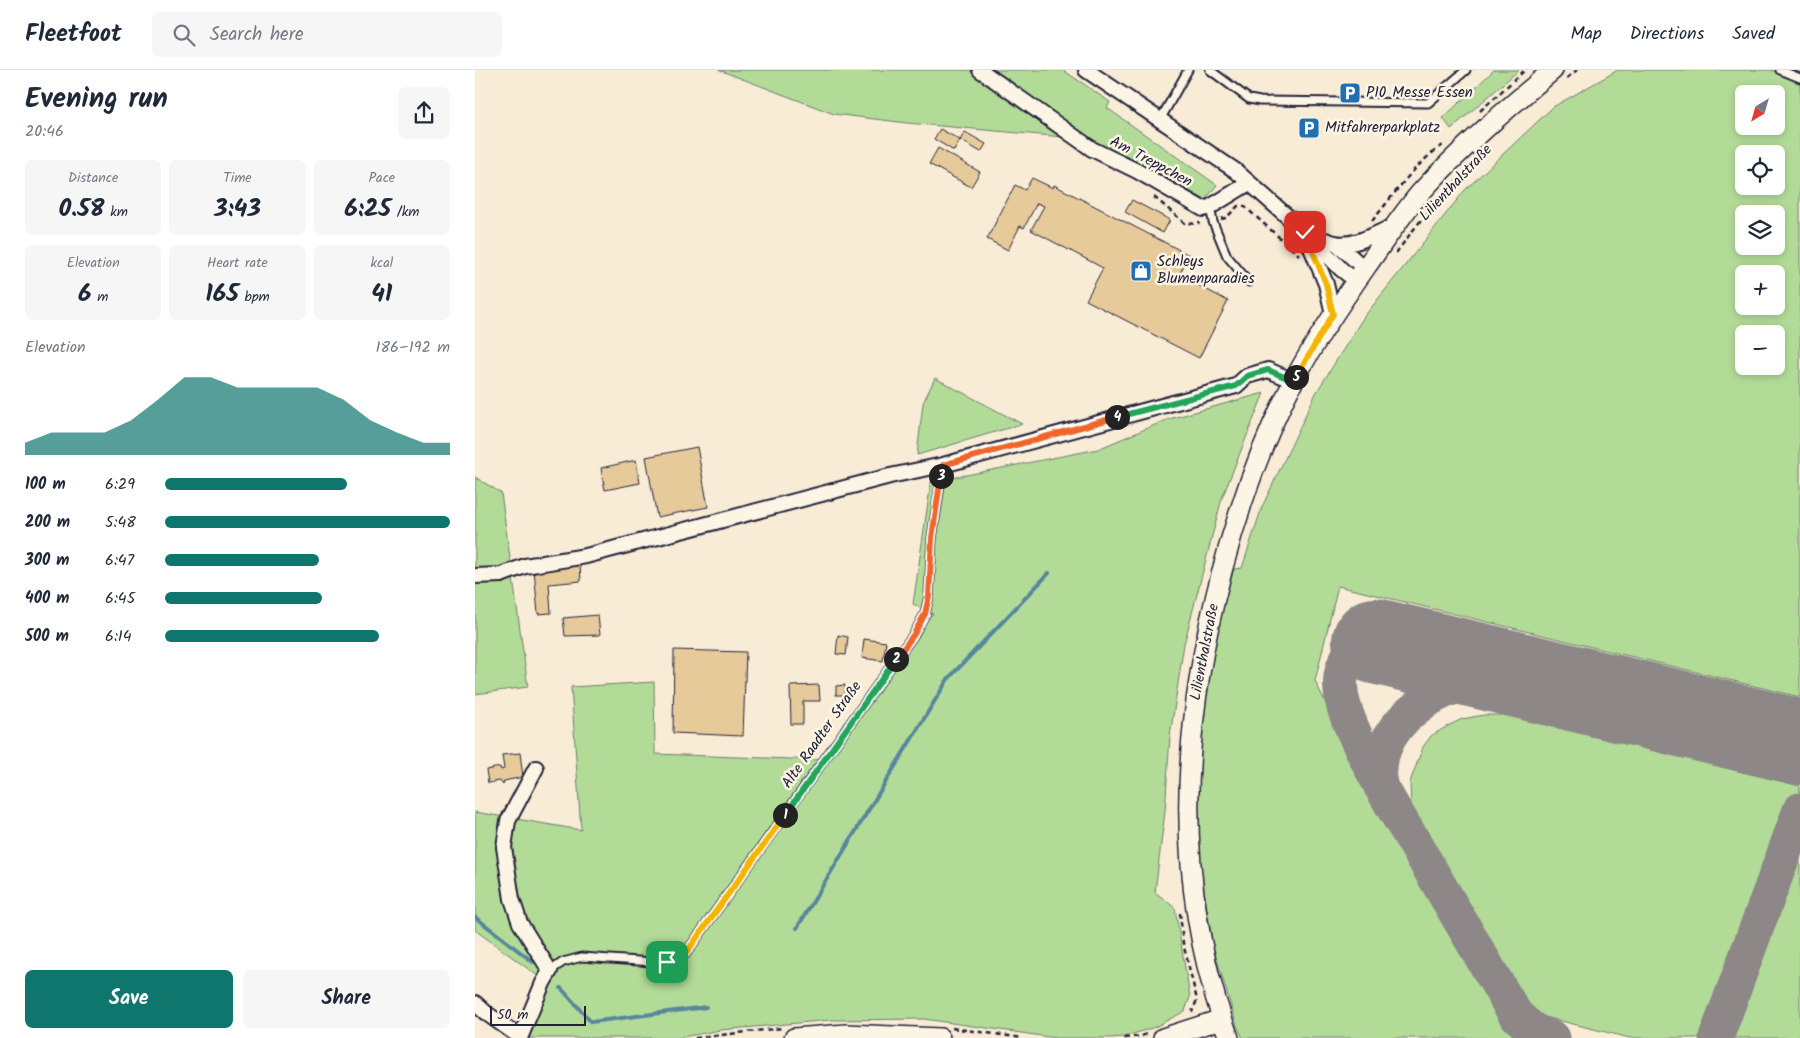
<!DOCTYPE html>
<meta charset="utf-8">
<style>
body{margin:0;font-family:Kalam,sans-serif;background:#f6f6f7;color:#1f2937;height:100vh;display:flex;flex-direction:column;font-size:19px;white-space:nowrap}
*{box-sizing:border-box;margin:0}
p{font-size:16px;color:#747a83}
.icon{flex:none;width:28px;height:28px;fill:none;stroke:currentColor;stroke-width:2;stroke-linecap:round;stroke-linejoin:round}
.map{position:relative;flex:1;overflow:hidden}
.panel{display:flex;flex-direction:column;background:#fff;width:475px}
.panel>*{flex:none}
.needle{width:32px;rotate:217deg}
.controls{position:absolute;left:1260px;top:15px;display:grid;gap:10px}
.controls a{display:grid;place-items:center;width:50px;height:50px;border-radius:8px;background:#fff;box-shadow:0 2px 8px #0003;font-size:25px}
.scale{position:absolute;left:15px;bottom:12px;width:96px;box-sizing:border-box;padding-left:5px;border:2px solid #22223b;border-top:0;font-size:14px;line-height:18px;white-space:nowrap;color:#22223b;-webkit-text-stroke:4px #fcf5e5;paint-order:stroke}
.pin{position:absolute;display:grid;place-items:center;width:42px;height:42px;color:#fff;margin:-21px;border-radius:10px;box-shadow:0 2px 8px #0006}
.km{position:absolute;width:25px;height:25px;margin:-12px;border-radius:50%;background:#222;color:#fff;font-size:14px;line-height:25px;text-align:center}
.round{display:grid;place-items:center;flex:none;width:52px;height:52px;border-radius:8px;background:#f6f6f7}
.summary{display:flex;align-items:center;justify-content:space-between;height:85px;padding:0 25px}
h1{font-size:28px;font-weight:700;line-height:38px}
.figures{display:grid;grid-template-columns:repeat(3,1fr);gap:8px;height:85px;padding:5px 25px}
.figures div{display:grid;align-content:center;border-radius:8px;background:#f6f6f7;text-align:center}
.figures b{font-size:25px;font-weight:700}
.figures small{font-size:14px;font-weight:400}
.figures p{font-size:14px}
.chart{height:140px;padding:10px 25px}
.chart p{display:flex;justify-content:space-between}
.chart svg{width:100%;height:90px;margin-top:5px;fill:#0f766e;opacity:.7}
.action{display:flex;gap:10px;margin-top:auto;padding:10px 25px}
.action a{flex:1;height:58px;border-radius:8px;background:#0f766e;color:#fff;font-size:20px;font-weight:700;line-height:58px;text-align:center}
.action a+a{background:#f6f6f7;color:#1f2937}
ul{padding:0 25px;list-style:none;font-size:16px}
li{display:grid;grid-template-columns:80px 60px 1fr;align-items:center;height:38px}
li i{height:12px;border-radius:6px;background:#0f766e}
header{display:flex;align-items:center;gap:30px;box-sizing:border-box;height:70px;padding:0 25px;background:#fff;border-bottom:1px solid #e0e1e3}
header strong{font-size:24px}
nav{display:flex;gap:28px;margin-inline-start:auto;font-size:18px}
.search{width:350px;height:45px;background:#f6f6f7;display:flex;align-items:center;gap:12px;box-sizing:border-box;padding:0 18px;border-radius:8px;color:#747a83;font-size:19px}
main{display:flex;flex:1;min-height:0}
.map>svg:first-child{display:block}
.green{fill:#b3db98;stroke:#6a7e6a;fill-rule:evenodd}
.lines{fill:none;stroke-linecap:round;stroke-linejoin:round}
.stream{stroke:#59869c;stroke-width:4}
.taxiway{stroke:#8d8788;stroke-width:35}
.runway{stroke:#8d8788;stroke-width:86}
.building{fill:#e7ca9a;stroke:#22223b}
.service-casing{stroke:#22223b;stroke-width:11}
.minor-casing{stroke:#22223b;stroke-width:18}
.secondary-casing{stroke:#22223b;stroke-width:22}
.path{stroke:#22223b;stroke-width:2.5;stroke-dasharray:5 4;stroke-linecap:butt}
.service{stroke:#fcf5e5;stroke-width:7}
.minor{stroke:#fcf5e5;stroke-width:14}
.secondary{stroke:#fcf5e5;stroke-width:19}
.split-1-casing{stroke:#fff;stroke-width:10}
.split-2-casing{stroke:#fff;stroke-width:10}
.split-3-casing{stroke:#fff;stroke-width:10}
.split-4-casing{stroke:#fff;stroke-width:10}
.split-5-casing{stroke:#fff;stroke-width:10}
.split-6-casing{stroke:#fff;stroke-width:10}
.split-1{stroke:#f5b400;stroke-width:6}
.split-2{stroke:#22a559;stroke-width:6}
.split-3{stroke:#f0652b;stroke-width:6}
.split-4{stroke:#f0652b;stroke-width:6}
.split-5{stroke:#22a559;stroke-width:6}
.split-6{stroke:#f5b400;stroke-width:6}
.labels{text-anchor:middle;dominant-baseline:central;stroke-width:5;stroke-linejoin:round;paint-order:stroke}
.poi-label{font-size:15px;fill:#22223b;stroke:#fcf5e5;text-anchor:start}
.street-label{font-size:15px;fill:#22223b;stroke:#fcf5e5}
</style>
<header>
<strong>Fleetfoot</strong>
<div class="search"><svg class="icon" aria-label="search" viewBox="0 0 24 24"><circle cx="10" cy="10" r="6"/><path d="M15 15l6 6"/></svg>Search here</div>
<nav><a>Map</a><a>Directions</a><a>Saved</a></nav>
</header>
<main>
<section class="panel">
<div class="summary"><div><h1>Evening run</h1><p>20:46</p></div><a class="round"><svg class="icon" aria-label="share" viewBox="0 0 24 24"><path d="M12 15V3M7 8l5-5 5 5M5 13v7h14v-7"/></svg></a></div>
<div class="figures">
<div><p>Distance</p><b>0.58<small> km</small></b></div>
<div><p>Time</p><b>3:43</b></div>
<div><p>Pace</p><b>6:25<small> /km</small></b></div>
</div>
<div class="figures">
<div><p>Elevation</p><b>6<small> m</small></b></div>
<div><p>Heart rate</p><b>165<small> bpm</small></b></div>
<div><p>kcal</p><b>41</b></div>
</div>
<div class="chart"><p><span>Elevation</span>186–192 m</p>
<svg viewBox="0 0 160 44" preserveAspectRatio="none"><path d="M0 44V38L10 33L20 33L30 33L40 27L50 17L60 6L70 6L80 11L90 11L100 11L110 11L120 17L130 27L140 33L150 38L160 38V44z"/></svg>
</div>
<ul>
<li><b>100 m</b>6:29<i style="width:64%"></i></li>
<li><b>200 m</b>5:48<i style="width:100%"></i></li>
<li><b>300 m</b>6:47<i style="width:54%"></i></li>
<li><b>400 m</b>6:45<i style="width:55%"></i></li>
<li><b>500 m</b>6:14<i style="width:75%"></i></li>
</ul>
<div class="action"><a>Save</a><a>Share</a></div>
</section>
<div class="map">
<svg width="1325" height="968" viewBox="0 0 1325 968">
<rect width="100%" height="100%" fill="#f8ecd6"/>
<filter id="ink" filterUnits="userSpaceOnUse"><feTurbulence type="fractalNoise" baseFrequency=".02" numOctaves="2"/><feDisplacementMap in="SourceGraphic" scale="10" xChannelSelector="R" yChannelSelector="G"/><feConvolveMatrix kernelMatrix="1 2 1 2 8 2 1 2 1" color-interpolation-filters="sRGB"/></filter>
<g filter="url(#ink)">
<!-- green -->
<path class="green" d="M 244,0 L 494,0 L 588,67 L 432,53 L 359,44 Z
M 517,0 L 588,0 L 635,32 L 632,38 L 742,115 L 730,130 L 682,102 L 624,77 Z
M 1019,0 L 1044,0 L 976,59 L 968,48 Z
M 1143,0 L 1296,0 L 1325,11 L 1325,627 L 863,516 L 840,611 L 912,758 L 1030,953 L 1047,968 L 768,968 L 762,956 L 738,876 L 726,801 L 722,702 L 732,620 L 746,544 L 759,499 L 767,498 L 787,437 L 841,323 L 888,248 L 990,120 L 1078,37 ZM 1269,24 L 1301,24 L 1301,56 L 1269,56 ZM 1269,84 L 1301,84 L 1301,116 L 1269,116 ZM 1269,144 L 1301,144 L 1301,176 L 1269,176 ZM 1269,204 L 1301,204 L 1301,236 L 1269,236 ZM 1269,264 L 1301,264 L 1301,296 L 1269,296 Z
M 460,308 L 547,354 L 442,385 L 448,333 Z
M 789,323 L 747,428 L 709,574 L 695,666 L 690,741 L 680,822 L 700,838 L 715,927 L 710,941 L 680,957 L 649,967 L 635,968 L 581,968 L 449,949 L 356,950 L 246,960 L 202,968 L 50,968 L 67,909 L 0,860 L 0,742 L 106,760 L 96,617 L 179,612 L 180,684 L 345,690 L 236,843 L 454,547 L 458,544 L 438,534 L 456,412 L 623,379 L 694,349 Z
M 0,407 L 26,423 L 53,617 L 0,624 Z
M 1009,645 L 1032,645 L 1325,716 L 1325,968 L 1155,968 L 1070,947 L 1056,937 L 945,758 L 936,736 L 935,712 L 948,677 L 956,666 L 971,657 L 987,649 Z"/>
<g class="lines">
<!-- stream -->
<path class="stream" d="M 0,847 L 58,892
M 322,858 L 473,609 L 574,503
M 86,918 L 116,952 L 231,937"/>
<!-- taxiway -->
<path class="taxiway" d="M 900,571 C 875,571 863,599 866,621 C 867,637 875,653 881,667 C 897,702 916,735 936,767 C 971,826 1005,885 1040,944 L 1059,961 L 1078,968
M 906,717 C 895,658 958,616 1009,610 C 1035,606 1062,612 1089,616
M 1241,968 L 1325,740"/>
<!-- runway -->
<path class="runway" d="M 900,571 L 1325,672"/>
</g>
<!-- building -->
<path class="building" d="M 465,59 L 485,70 L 479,81 L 459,69 Z
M 490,62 L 511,74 L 506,82 L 485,70 Z
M 463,78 L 505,102 L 496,117 L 454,94 Z
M 557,108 L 578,118 L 579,115 L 714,185 L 704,205 L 753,231 L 724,288 L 611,230 L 628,198 L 556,160 L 569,136 L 562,133 L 549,158 L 545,156 L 533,180 L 512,169 L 540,115 L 550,120 Z
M 657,130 L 695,150 L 688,163 L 650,142 Z
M 222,377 L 233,437 L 182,447 L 171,387 Z
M 161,390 L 165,413 L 130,420 L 126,398 Z
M 105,495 L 106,511 L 74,514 L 76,543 L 63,544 L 59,499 Z
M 123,545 L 125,565 L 90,566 L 88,548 Z
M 363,565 L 373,567 L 371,585 L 361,584 Z
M 389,569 L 411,572 L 408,591 L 387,588 Z
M 199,580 L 271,582 L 268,666 L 198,663 Z
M 344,615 L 345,631 L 328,631 L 328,654 L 316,654 L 315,616 Z
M 370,615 L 370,625 L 361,625 L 361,616 Z
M 45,683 L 48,707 L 29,711 L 28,715 L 25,711 L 13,713 L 11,700 L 25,697 L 26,700 L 29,699 L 27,685 Z"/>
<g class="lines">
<!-- service casing -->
<g class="service-casing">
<path id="service" d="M 735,0 L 774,29 L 785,31 L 953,33 L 991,0
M 1305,0 L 1325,8
M 685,50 L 713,0
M 735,137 L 738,152 L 752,186 L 774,212
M 75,901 L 88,892 L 107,887 L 192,893 L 203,890 L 211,883 L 439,564 L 450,544 L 454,526 L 457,468 L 468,395"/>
</g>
<!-- minor casing -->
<g class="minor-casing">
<path id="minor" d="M 505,0 L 617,79 L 662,101 L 728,139 L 735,137 L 774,113
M 611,0 L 761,101 L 830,162 L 866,199 L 881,211
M 833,163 C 842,167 851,171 860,173 C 880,177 902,163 921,155
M 832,168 L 851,214 L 858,244
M 861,173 L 890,199
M 0,506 L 26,505 L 50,496 L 111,486 L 415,406 L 468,395 L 761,316 L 772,306 L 793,300 L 819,311
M 0,933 L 11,943 L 45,967
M 45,968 L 68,913 L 75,901 L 45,853 L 37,829 L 29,777 L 33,751 L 61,698"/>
</g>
<!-- secondary casing -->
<g class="secondary-casing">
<path id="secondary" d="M 319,968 L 371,964 L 465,968
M 688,968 L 747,949
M 754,968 C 697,815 706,656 747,501 C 764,436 787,372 818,312 C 839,272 865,234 891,197 C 909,172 926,145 946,122 C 986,78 1033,38 1078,0"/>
</g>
<!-- path -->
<path class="path" d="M 1092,8 L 1102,0
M 1005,41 L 1050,0
M 679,127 L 711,154 L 725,153
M 746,149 L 751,148 L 763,136 L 769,136 L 824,185
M 897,151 C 919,125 939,94 968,75
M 921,183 L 942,155 L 988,103
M 705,843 L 708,873 L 722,930 L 717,942
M 477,958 L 548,968
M 220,968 L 307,958
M 649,968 L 667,966 L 673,963"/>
<!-- service -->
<use href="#service" class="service"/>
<!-- minor -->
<use href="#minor" class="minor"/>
<!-- secondary -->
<use href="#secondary" class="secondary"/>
</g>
</g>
<g class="lines" filter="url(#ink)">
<!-- split-1 casing -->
<g class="split-1-casing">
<path id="split-1" d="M 192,892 L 203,890 L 211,883 L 310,745"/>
</g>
<!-- split-2 casing -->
<g class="split-2-casing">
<path id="split-2" d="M 310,745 L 421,589"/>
</g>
<!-- split-3 casing -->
<g class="split-3-casing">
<path id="split-3" d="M 421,589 L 439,564 L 450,544 L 454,526 L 457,468 L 466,406"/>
</g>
<!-- split-4 casing -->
<g class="split-4-casing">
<path id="split-4" d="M 466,406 L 468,395 L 642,347"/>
</g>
<!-- split-5 casing -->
<g class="split-5-casing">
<path id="split-5" d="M 642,347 L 761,316 L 772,306 L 793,300 L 819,311 L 821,307"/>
</g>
<!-- split-6 casing -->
<g class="split-6-casing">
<path id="split-6" d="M 821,307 L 858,244 L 851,214 L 830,162"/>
</g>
<!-- split-1 -->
<use href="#split-1" class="split-1"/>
<!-- split-2 -->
<use href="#split-2" class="split-2"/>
<!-- split-3 -->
<use href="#split-3" class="split-3"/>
<!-- split-4 -->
<use href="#split-4" class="split-4"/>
<!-- split-5 -->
<use href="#split-5" class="split-5"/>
<!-- split-6 -->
<use href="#split-6" class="split-6"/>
</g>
<!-- icons -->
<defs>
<g id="parking-square" transform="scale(1.125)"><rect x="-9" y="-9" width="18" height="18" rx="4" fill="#1f6fb2" stroke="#fcf5e5"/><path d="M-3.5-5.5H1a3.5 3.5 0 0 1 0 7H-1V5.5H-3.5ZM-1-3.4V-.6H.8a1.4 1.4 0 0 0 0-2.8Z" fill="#fff"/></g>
<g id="shop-square" transform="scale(1.125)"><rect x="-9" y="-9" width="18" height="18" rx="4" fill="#1f6fb2" stroke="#fcf5e5"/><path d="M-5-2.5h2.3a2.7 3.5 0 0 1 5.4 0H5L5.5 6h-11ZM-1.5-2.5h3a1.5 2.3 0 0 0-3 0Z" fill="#fff"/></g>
</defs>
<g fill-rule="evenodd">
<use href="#parking-square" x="875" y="23"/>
<use href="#parking-square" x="834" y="58"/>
<use href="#shop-square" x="666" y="201"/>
</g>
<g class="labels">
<!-- poi labels -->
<g class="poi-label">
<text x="891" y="23">P10 Messe Essen</text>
<text x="850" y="58">Mitfahrerparkplatz</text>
<text x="682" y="192">Schleys<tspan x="682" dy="17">Blumenparadies</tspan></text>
</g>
<!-- street labels -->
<g class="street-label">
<text transform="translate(676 92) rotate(28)">Am Treppchen</text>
<text transform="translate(981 113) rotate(-47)">Lilienthalstraße</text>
<text transform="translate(730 582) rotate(-79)">Lilienthalstraße</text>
<text transform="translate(347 665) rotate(-55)">Alte Raadter Straße</text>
</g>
</g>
</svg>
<div class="controls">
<a><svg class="needle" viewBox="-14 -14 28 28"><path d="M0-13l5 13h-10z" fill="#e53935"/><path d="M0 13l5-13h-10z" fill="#747a83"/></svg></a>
<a><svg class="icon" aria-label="locate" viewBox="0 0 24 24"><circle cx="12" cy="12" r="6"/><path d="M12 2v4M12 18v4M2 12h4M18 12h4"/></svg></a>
<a><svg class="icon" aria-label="layers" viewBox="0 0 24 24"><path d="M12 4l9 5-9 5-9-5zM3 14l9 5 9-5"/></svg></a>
<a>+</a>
<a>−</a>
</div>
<div class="scale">50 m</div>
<div class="pin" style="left:192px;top:892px;background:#1e9e55"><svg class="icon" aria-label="arrive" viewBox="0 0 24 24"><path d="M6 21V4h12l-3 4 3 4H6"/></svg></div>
<div class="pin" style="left:830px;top:162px;background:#d93025"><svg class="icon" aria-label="check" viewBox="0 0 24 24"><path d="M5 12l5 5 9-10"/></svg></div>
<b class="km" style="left:310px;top:745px">1</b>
<b class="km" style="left:421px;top:589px">2</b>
<b class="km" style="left:466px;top:406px">3</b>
<b class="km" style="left:642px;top:347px">4</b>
<b class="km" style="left:821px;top:307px">5</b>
</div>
</main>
